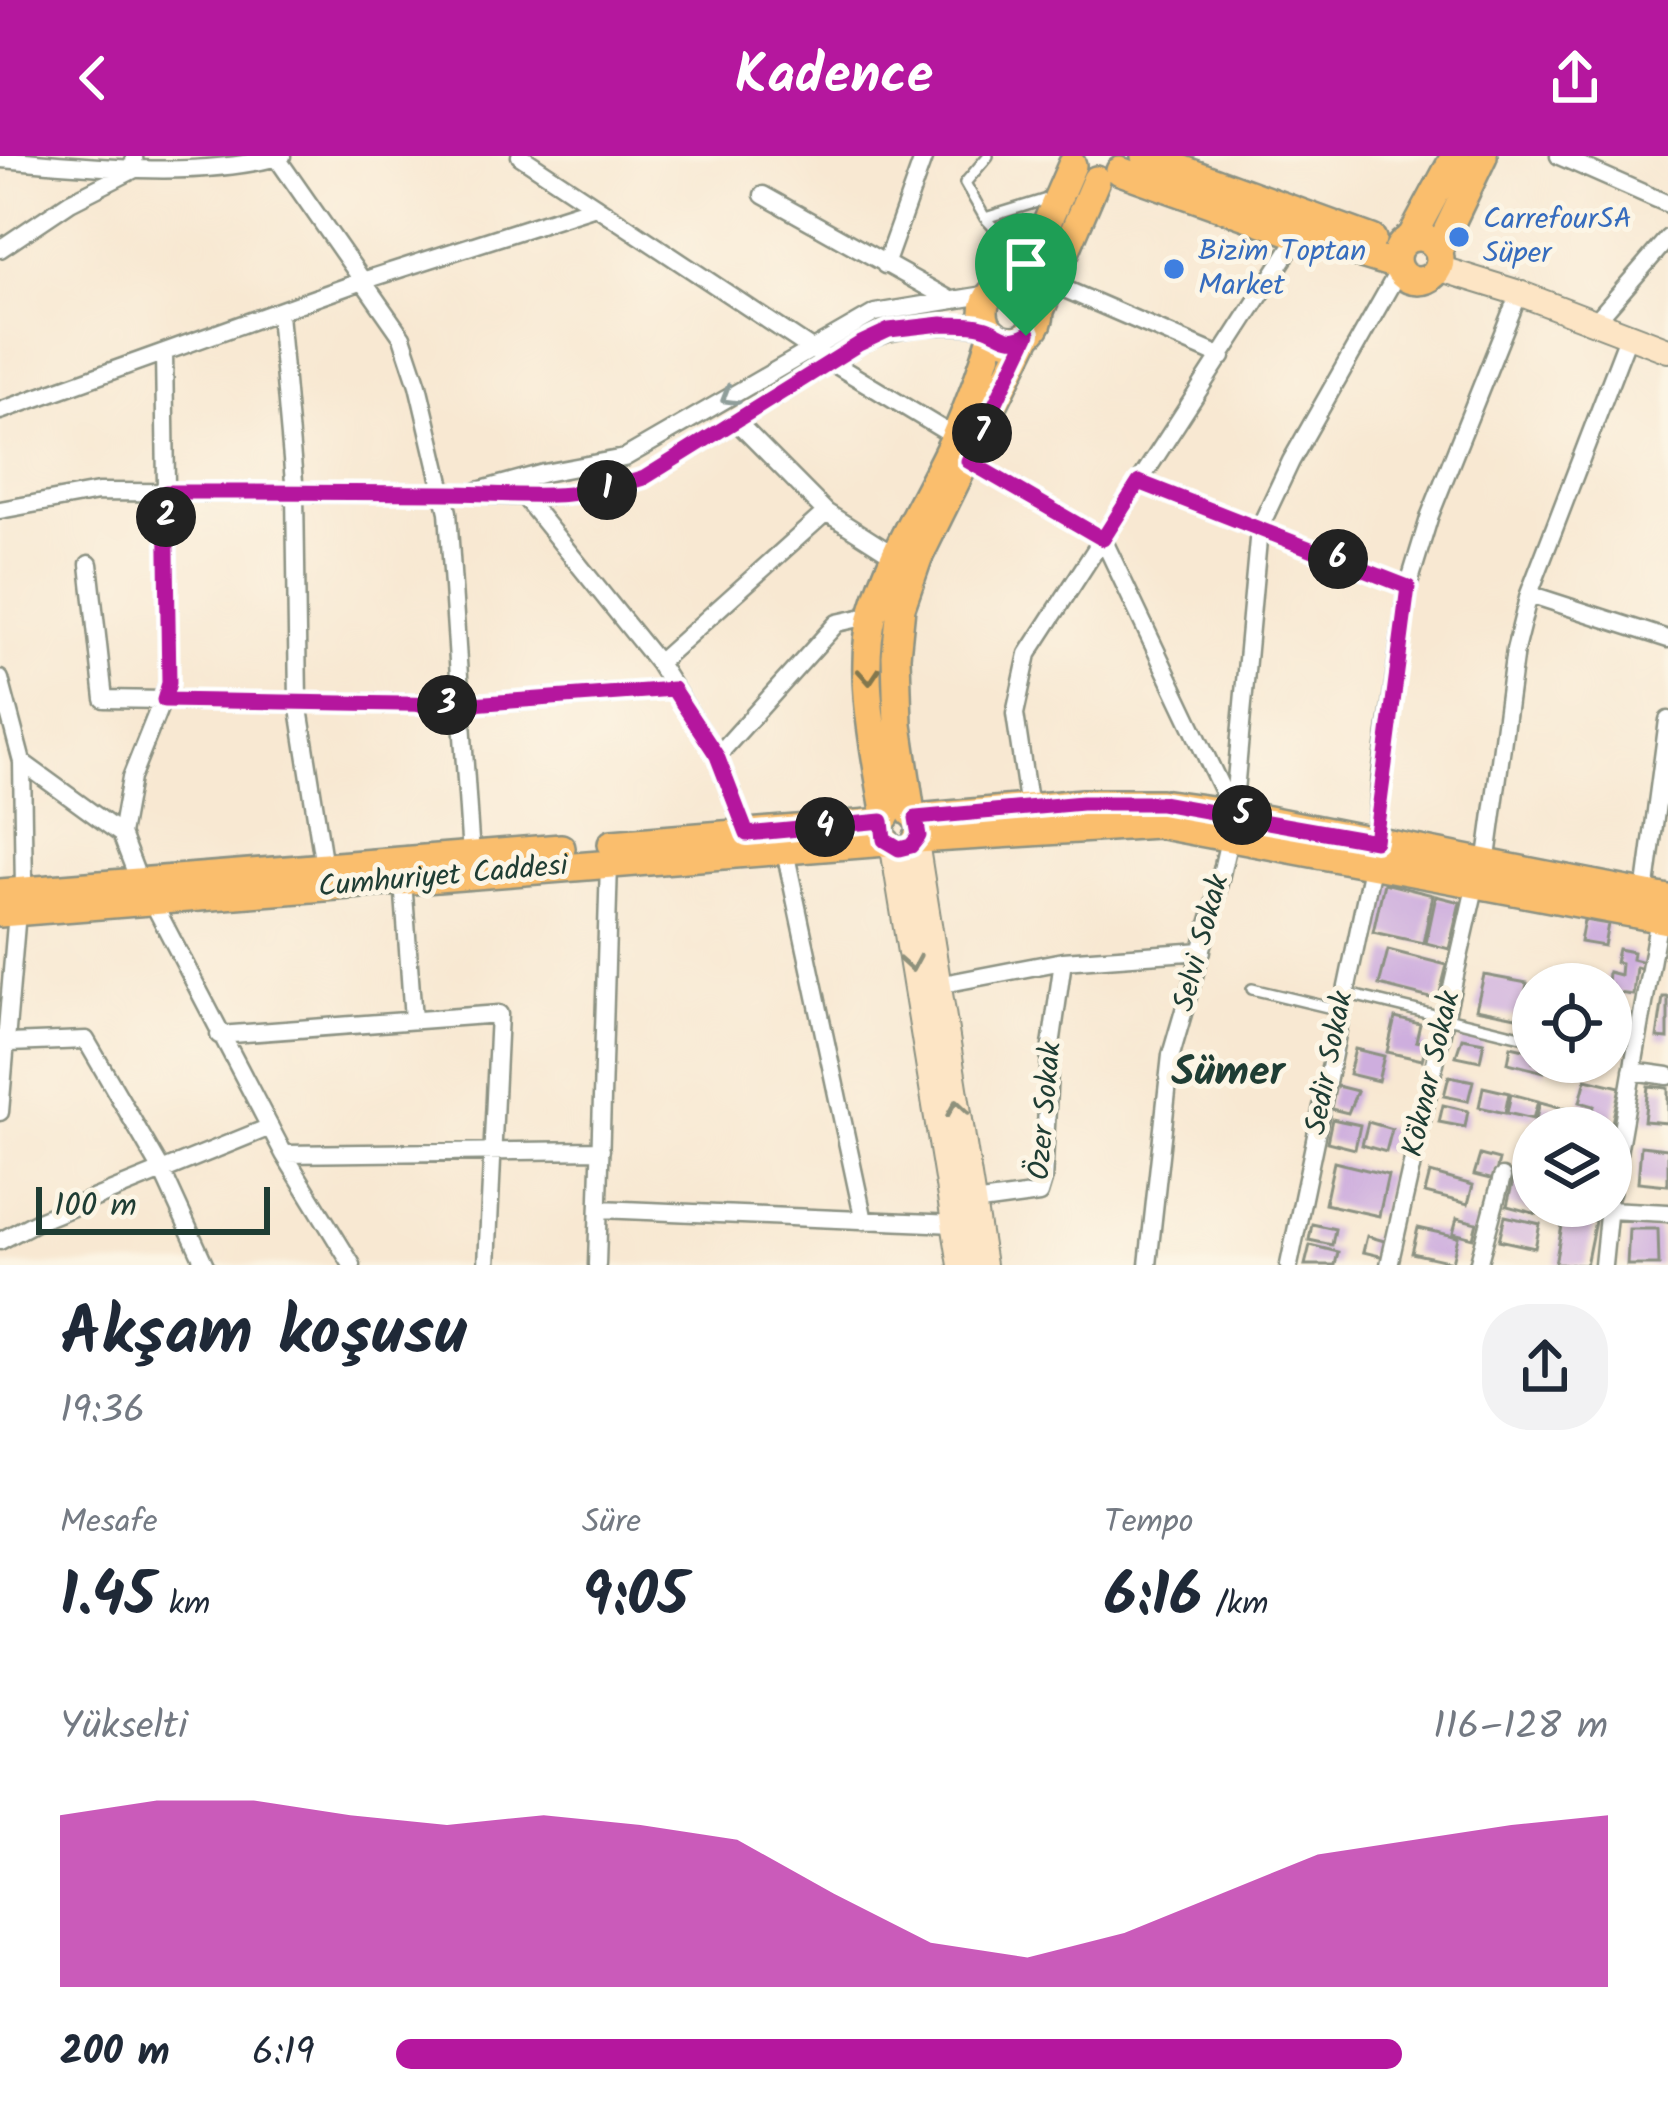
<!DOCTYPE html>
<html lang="tr">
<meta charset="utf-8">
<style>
body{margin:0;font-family:Kalam,sans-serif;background:#f2f2f3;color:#1f2937;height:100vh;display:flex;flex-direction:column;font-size:45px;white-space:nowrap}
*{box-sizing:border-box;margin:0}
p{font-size:39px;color:#747a83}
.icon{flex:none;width:66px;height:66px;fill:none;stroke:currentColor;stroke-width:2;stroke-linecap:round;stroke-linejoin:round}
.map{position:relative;height:1109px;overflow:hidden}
.drawer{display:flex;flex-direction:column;background:#fff;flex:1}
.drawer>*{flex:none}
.tools{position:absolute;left:1512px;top:807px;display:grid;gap:24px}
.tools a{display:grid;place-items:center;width:120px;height:120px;border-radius:50%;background:#fff;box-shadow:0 3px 9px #0004;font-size:60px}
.scale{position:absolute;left:36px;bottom:30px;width:234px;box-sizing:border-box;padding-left:12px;border:6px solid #1f3d34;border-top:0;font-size:33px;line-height:42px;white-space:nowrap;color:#1f3d34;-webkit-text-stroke:9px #fcf5e5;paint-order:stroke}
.pin{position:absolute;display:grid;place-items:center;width:102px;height:102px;color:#fff;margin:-123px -51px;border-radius:50% 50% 50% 0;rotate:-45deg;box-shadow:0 0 12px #0007}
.pin .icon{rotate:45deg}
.km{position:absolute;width:60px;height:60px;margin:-30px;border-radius:50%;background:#222;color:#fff;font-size:33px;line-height:60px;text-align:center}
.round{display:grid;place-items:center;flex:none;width:126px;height:126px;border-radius:48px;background:#f2f2f3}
.headline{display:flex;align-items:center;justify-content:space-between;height:204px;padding:0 60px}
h1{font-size:66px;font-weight:700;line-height:90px}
.figures{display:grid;grid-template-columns:repeat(3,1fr);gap:18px;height:204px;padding:12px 60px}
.figures div{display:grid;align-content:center}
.figures b{font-size:60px;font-weight:700}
.figures small{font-size:33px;font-weight:400}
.figures p{font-size:33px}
.chart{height:336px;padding:24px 60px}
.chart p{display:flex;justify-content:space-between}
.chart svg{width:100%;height:216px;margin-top:12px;fill:#b5179e;opacity:.7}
ul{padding:0 60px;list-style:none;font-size:39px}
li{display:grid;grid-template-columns:192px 144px 1fr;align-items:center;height:90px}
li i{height:30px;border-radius:15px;background:#b5179e}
header{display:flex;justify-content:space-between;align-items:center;height:156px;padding:0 60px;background:#b5179e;color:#fff;font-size:54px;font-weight:700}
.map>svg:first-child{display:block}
.building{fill:#ceaede}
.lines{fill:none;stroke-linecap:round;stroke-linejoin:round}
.lane-casing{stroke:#8c9283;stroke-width:14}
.street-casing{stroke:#8c9283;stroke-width:21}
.secondary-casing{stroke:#8c9283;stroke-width:28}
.primary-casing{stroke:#8c9283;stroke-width:32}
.lane{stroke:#fff;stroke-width:9}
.street{stroke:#fff;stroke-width:16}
.secondary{stroke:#fde5c5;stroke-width:24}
.primary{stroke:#fabe6d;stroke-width:27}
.oneway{stroke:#8f9e9a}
.oneway2{stroke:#82774e}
.oneway3{stroke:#8e917c}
.route-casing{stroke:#fff;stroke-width:24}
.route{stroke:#b5179e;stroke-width:15}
.shop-dot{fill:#3f7fe0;stroke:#fcf5e5;stroke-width:4.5}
.labels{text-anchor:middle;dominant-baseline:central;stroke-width:10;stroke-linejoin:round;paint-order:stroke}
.shop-label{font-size:30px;fill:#366cbe;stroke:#fcf5e5;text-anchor:start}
.street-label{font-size:30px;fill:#1f3d34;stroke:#fcf5e5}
.district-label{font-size:42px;font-weight:bold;fill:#1f3d34;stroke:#fcf5e5}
</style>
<header><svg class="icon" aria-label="back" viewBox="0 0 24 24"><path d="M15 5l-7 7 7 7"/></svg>Kadence<svg class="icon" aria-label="share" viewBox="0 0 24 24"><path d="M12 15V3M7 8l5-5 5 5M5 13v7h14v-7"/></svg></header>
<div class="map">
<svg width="1668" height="1109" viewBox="0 0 1668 1109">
<rect width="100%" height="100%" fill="#fcf5e5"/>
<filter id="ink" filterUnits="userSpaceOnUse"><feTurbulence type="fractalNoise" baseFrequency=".00833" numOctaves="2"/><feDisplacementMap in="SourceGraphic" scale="24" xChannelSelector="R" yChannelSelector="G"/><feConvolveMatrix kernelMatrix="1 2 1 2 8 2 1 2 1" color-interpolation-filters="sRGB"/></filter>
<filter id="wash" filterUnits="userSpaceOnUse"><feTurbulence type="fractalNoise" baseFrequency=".004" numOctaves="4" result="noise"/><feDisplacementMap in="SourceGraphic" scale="48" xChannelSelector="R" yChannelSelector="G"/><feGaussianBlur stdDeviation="2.7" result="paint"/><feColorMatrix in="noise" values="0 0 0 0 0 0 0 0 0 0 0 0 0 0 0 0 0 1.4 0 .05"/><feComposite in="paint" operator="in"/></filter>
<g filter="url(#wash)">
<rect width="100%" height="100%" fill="#f8e8d2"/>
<g id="blocks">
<!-- building -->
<path class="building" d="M 1384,727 L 1433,739 L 1423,787 L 1373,776 Z
M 1436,740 L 1460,746 L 1449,793 L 1426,787 Z
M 1584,764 L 1608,768 L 1604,790 L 1580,786 Z
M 1618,793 L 1633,796 L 1632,803 L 1644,806 L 1643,813 L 1636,811 L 1633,839 L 1611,836 L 1611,828 L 1607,828 L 1608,816 L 1620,819 L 1621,807 L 1615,806 Z
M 1388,794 L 1447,809 L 1438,844 L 1379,829 Z
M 1484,819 L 1527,827 L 1521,862 L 1476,853 Z
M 1663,841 L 1668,841 L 1668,883 L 1657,882 Z
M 1395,862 L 1420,868 L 1416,885 L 1426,888 L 1422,904 L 1387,896 Z
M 1462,882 L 1484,886 L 1480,905 L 1456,900 Z
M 1511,890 L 1533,895 L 1533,906 L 1546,906 L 1544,916 L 1508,907 Z
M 1355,893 L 1384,900 L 1378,925 L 1349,918 Z
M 1449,920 L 1473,925 L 1468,945 L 1444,940 Z
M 1586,923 L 1620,931 L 1611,971 L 1590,966 L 1594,950 L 1580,946 Z
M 1333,929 L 1357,935 L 1348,957 L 1327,952 Z
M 1648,930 L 1668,932 L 1668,967 L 1644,965 Z
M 1483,931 L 1509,937 L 1505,957 L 1479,951 Z
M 1511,938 L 1538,945 L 1533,963 L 1507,957 Z
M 1540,946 L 1567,953 L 1562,970 L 1536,963 Z
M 1443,949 L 1468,955 L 1465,971 L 1439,966 Z
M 1332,963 L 1360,969 L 1355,993 L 1327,986 Z
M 1368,966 L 1392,973 L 1386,996 L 1362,989 Z
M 1641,990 L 1668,993 L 1668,1029 L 1638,1026 Z
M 1480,999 L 1499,1004 L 1494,1024 L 1474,1019 Z
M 1334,1006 L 1388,1019 L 1379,1060 L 1325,1048 Z
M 1430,1017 L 1473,1029 L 1468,1048 L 1425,1037 Z
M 1514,1020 L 1533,1025 L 1533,1050 L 1539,1050 L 1537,1058 L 1507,1050 Z
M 1564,1059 L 1595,1065 L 1586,1109 L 1555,1108 Z
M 1505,1060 L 1540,1068 L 1535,1092 L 1499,1084 Z
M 1457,1062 L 1477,1067 L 1473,1082 L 1453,1077 Z
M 1312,1068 L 1335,1073 L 1332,1089 L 1309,1084 Z
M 1418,1072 L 1458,1081 L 1452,1106 L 1412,1097 Z
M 1629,1073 L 1658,1073 L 1659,1109 L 1627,1109 Z
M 1367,1080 L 1388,1086 L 1384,1101 L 1363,1096 Z
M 1310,1089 L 1338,1096 L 1335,1109 L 1305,1109 Z"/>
</g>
</g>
<g filter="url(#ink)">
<use href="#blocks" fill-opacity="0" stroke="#8c9283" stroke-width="3"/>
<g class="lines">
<!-- lane casing -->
<g class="lane-casing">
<path id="lane" d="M 988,0 L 965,27 L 985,62 L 1023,103
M 985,62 L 1050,42
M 1252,833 L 1340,854
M 1344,837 L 1525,881"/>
</g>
<!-- street casing -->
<g class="street-casing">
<path id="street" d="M 520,0 L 831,206 L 955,281
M 1559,0 L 1668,48
M 277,2 L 402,181 L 418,229 L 448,356 L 471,699
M 0,3 C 92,10 192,24 282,0
M 763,39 L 947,142
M 0,93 L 70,46 L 135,13 L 134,0
M 885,109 L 924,0
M 1053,128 L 1222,201
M 279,158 L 295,337 L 298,546 L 324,711
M 1595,166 L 1668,82
M 0,255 L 365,124 L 596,50
M 737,266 L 826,356
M 968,305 L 1103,383 L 1233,657
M 1139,326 L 1408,431
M 524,334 L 525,342 L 658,507 L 717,600 L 747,678
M 478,335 L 544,317 L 624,302 L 875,157 L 990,138
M 0,354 L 98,336 L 472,337 C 531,344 587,341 644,322 L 859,188 C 903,167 940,168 989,171
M 89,408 L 104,543 L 459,549 L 673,533
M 1529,438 L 1668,483
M 658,507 L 826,356 L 895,400
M 0,523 L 22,606 L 121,678 L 139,725
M 717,600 L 837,467 L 873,459
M 22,606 L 24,735
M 1029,652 L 1015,558 L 1028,498 L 1299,79
M 1233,657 L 1259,373 L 1291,305 L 1399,114
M 121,678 L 131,622 L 169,527 L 164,197
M 1375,685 L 1381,619 L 1408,431 L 1430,359 L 1519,137
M 785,695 L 864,1065
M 1486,709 L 1515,494 L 1529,438 L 1629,178
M 403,724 L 413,864
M 1645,738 L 1668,564
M 152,745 L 284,998 L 352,1109
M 938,829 L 1063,805 L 1202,795
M 219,879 L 499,858 L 487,1109
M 9,887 L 86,884 L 162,1015 L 205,1109
M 1632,915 L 1668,920
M 0,956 L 17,756
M 284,998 L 601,994
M 1611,1037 L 1659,762
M 973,1047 L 1039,1038 L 1043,1025 L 1050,897 L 1063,805
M 600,1053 L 955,1068
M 1608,1054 L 1668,1057
M 0,1085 L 36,1066 L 270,971
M 597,1109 L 609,707
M 1148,1109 L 1171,899 L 1212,758 L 1230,679
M 1289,1109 L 1373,706
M 1389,1109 L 1476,727
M 1478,1109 L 1502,1021
M 1603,1109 L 1609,1050"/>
</g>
<!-- secondary casing -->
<g class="secondary-casing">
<path id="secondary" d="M 1438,112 L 1519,137 L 1668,194
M 916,686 L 983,1109
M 893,692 L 961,1109"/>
</g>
<!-- primary casing -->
<g class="primary-casing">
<path id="primary" d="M 1145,0 L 1372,83
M 1120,15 L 1299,79 L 1397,109
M1396 103a22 22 0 1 1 44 0a22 22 0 1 1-44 0Z
M 1411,82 L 1455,0
M 1438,94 L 1483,0
M 1014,128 L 1029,108 L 1072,9
M984 156a28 28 0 1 1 56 0a28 28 0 1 1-56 0Z
M 1040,155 L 1096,24
M 911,657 L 898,569 L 896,500 L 901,451 L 918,402 L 1029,177
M 886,660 C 876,600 857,517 873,458 C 891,395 928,340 955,281 C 970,247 983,212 993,177
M 916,662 L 1082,647 L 1161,647 L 1233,657 L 1668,743
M 917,683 L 1157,668 L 1668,764
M 612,688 L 882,666
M 0,737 L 561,692
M 0,757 L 886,686"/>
</g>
<!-- lane -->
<use href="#lane" class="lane"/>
<!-- street -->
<use href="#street" class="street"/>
<!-- secondary -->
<use href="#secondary" class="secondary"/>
<!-- primary -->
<use href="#primary" class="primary"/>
</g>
<!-- one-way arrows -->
<defs><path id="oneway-chevron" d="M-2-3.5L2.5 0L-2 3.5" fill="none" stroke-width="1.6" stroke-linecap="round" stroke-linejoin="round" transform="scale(3)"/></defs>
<use class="oneway" href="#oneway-chevron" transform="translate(729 241) rotate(149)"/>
<use class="oneway2" href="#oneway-chevron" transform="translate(869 520) rotate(86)"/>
<g class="oneway3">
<use href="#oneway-chevron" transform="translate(911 807) rotate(80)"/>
<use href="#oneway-chevron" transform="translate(957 952) rotate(-99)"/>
</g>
</g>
<g class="lines" filter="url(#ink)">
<!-- route casing -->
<g class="route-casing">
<path id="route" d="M 942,168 C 955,169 971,167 983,171 C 1002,176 1007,190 1029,177 L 968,305 L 1103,383 L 1139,326 L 1408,431 L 1375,685 L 1161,647 L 1082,647 L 916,662 L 919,680 L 911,690 L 899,693 L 884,684 L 882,665 L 747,678 L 717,600 L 673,533 L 459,549 L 164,544 L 169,527 L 166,336 C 258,336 351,336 443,337 C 521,337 566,348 644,322 L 859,188 L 889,174 Z"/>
</g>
<!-- route -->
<use href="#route" class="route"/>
</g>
<!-- markers -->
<g class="shop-dot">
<circle cx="1459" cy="81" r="12"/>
<circle cx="1174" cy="113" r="12"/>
</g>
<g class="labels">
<!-- shop labels -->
<g class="shop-label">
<text x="1483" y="64">CarrefourSA<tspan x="1483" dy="34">Süper</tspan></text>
<text x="1198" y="96">Bizim Toptan<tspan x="1198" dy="34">Market</tspan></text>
</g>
<!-- street labels -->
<g class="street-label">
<text transform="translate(443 721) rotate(-5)">Cumhuriyet Caddesi</text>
<text transform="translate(1202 787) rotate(-75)">Selvi Sokak</text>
<text transform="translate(1330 907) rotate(-79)">Sedir Sokak</text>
<text transform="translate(1432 918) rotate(-77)">Köknar Sokak</text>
<text transform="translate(1046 955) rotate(-85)">Özer Sokak</text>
</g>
<!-- district labels -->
<g class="district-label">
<text x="1228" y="917">Sümer</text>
</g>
</g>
</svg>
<div class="tools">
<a><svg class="icon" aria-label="locate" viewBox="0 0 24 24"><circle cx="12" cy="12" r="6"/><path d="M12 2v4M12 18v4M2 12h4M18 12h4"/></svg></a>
<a><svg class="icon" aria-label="layers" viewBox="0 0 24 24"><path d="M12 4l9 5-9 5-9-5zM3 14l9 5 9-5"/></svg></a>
</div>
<div class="scale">100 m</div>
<div class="pin" style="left:1026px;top:180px;background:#1e9e55"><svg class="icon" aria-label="arrive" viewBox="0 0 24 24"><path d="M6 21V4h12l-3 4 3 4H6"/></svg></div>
<b class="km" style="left:607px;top:334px">1</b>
<b class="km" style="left:166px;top:361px">2</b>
<b class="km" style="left:447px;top:549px">3</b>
<b class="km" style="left:825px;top:671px">4</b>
<b class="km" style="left:1242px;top:659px">5</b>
<b class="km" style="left:1338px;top:403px">6</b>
<b class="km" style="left:982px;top:277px">7</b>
</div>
<section class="drawer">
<div class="headline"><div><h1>Akşam koşusu</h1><p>19:36</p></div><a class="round"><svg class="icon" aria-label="share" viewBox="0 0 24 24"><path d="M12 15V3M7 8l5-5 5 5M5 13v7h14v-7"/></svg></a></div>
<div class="figures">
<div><p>Mesafe</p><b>1.45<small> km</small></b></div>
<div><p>Süre</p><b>9:05</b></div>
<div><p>Tempo</p><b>6:16<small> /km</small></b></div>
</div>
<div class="chart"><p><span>Yükselti</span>116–128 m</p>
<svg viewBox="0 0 160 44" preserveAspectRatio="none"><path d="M0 44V9L10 6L20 6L30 9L40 11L50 9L60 11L70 14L80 25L90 35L100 38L110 33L120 25L130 17L140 14L150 11L160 9V44z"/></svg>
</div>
<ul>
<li><b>200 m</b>6:19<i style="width:83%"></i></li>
</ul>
</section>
